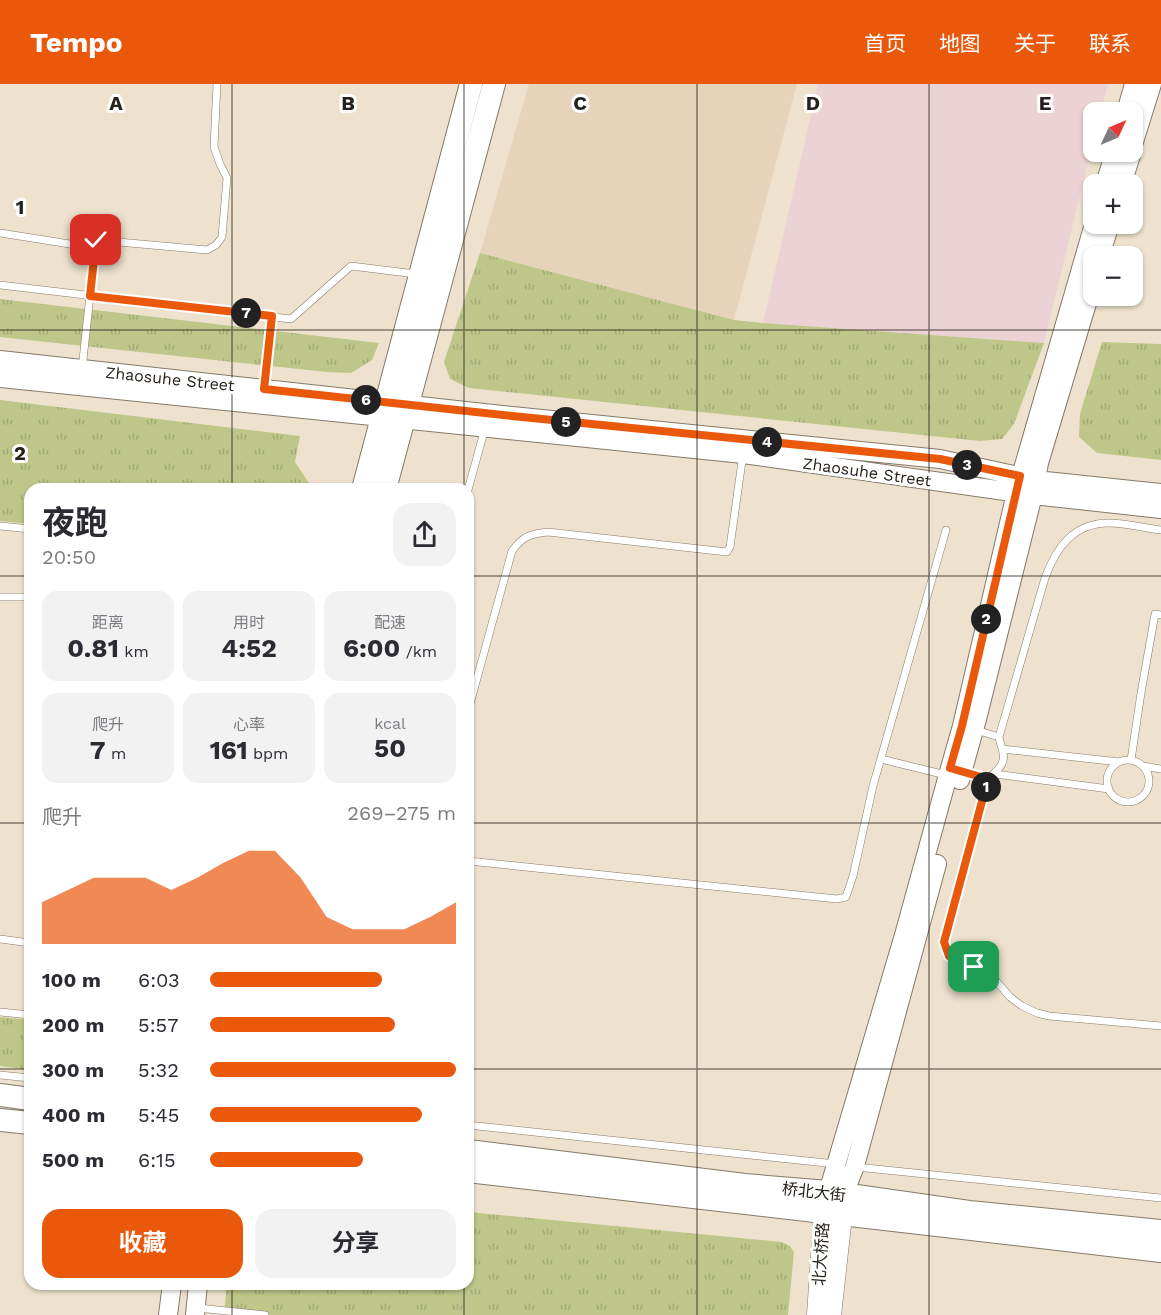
<!DOCTYPE html>
<html lang="zh">
<meta charset="utf-8">
<style>
body{margin:0;font-family:"Work Sans","Noto Sans SC",sans-serif;background:#f2f2f3;color:#2b2b33;height:100vh;display:flex;flex-direction:column;font-size:22px;white-space:nowrap}
*{box-sizing:border-box;margin:0}
p{font-size:20px;color:#7c7c81}
.icon{flex:none;width:33px;height:33px;fill:none;stroke:currentColor;stroke-width:2;stroke-linecap:round;stroke-linejoin:round}
.map{position:relative;flex:1;overflow:hidden}
.drawer{position:absolute;left:24px;top:399px;width:450px;height:807px;display:flex;flex-direction:column;background:#fff;border-radius:18px;box-shadow:0 2px 4px #0004}
.drawer>*{flex:none}
.needle{width:39px;rotate:46deg}
.tools{position:absolute;left:1083px;top:18px;display:grid;gap:12px}
.tools a{display:grid;place-items:center;width:60px;height:60px;border-radius:12px;background:#fff;box-shadow:0 2px 4px #0004;font-size:30px}
.pin{position:absolute;display:grid;place-items:center;width:51px;height:51px;color:#fff;margin:-26px;border-radius:12px;box-shadow:0 3px 9px #0006}
.km{position:absolute;width:30px;height:30px;margin:-15px;border-radius:50%;background:#222;color:#fff;font-size:16px;line-height:30px;text-align:center}
.round{display:grid;place-items:center;flex:none;width:63px;height:63px;border-radius:18px;background:#f2f2f3}
.overview{display:flex;align-items:center;justify-content:space-between;height:102px;padding:0 18px}
h1{font-size:33px;font-weight:700;line-height:45px}
.figures{display:grid;grid-template-columns:repeat(3,1fr);gap:9px;height:102px;padding:6px 18px}
.figures div{display:grid;align-content:center;border-radius:15px;background:#f2f2f3;text-align:center}
.figures b{font-size:26px;font-weight:700}
.figures small{font-size:16px;font-weight:400}
.figures p{font-size:16px}
.chart{height:168px;padding:12px 18px}
.chart p{display:flex;justify-content:space-between}
.chart svg{width:100%;height:108px;margin-top:6px;fill:#ea580c;opacity:.7}
.primary-button{display:flex;gap:12px;margin-top:auto;padding:12px 18px}
.primary-button a{flex:1;height:69px;border-radius:18px;background:#ea580c;color:#fff;font-size:24px;font-weight:700;line-height:69px;text-align:center}
.primary-button a+a{background:#f2f2f3;color:#2b2b33}
ul{padding:0 18px;list-style:none;font-size:20px}
li{display:grid;grid-template-columns:96px 72px 1fr;align-items:center;height:45px}
li i{height:15px;border-radius:8px;background:#ea580c}
header{display:flex;align-items:center;gap:36px;box-sizing:border-box;height:84px;padding:0 30px;background:#ea580c;color:#fff}
header strong{font-size:28px}
nav{display:flex;gap:33px;margin-inline-start:auto;font-size:21px}
.map>svg:first-child{display:block}
.built{fill:#e5d4b9}
.education{fill:#ecd2d5}
.grass{fill:url(#grass-tufts)}
.lines{fill:none;stroke-linecap:round;stroke-linejoin:round}
.service-casing{stroke:#857a68;stroke-width:8}
.tertiary-casing{stroke:#857a68;stroke-width:20}
.secondary-casing{stroke:#857a68;stroke-width:21}
.primary-casing{stroke:#857a68;stroke-width:24}
.service{stroke:#fff;stroke-width:7}
.tertiary{stroke:#fff;stroke-width:18}
.secondary{stroke:#fff;stroke-width:20}
.primary{stroke:#fff;stroke-width:22}
.route-casing{stroke:#fff;stroke-width:12}
.route{stroke:#ea580c;stroke-width:8}
.grid{fill:none;stroke:#26211a;stroke-width:1.5;stroke-opacity:0.55}
.labels{text-anchor:middle;dominant-baseline:central;stroke-width:6;stroke-linejoin:round;paint-order:stroke}
.street-label{font-size:16px;fill:#26211a;stroke:#fff}
.grid-label{font-size:20px;text-anchor:middle;font-weight:bold;fill:#26211a;stroke:#fff;stroke-width:6;stroke-linejoin:round;paint-order:stroke}
</style>
<header>
<strong>Tempo</strong>
<nav><a>首页</a><a>地图</a><a>关于</a><a>联系</a></nav>
</header>
<div class="map">
<svg width="1161" height="1231" viewBox="0 0 1161 1231">
<defs>
<pattern id="grass-tufts" width="24" height="20" patternUnits="userSpaceOnUse" patternTransform="scale(1.5)"><rect width="24" height="20" fill="#bec789"/><path d="M3 7l-1-3M5 7V3M7 7l1-3M15 17l-1-3M17 17v-4M19 17l1-3" fill="none" stroke="#a3ab76"/></pattern>
</defs>
<rect width="100%" height="100%" fill="#eee2ce"/>
<!-- built -->
<path class="built" d="M 529,0 L 797,0 L 734,236 L 480,169 Z"/>
<!-- education -->
<path class="education" d="M 818,0 L 1108,0 L 1101,28 L 1094,28 L 1093,58 L 1044,259 L 763,239 Z"/>
<!-- grass -->
<path class="grass" d="M 480,169 L 734,236 L 763,239 L 1044,259 L 1014,340 L 1002,355 L 980,357 L 469,304 L 450,295 L 444,278 Z
M 0,215 L 379,259 L 372,276 L 351,289 L 327,288 L 0,253 Z
M 1102,258 L 1161,260 L 1161,376 L 1097,369 L 1079,353 L 1080,330 Z
M 0,316 L 300,352 L 295,378 L 313,405 L 30,405 L 30,440 L 0,437 Z
M 0,933 L 30,936 L 30,986 L 0,982 Z
M 468,1128 L 782,1158 L 790,1162 L 794,1168 L 788,1231 L 224,1231 L 227,1200 L 468,1200 Z"/>
<g class="lines">
<!-- service casing -->
<g class="service-casing">
<path id="service" d="M 0,149 L 95,164
M 0,201 L 291,235 L 351,182 L 416,190
M 82,285 L 96,156 L 207,166 L 216,161 L 222,153 L 227,94 L 220,80 L 214,63 L 217,0
M 264,304 L 272,232
M 468,406 L 485,344
M 0,442 L 30,445
M 1161,446 C 1144,444 1126,439 1109,439 C 1073,439 1056,464 1045,494 L 999,653 C 1000,659 1002,663 1003,669 C 1006,680 996,688 988,695 L 944,858 L 949,871 L 990,890 L 1010,913 L 1022,922 L 1037,929 L 1049,932 L 1161,942
M 0,513 L 30,513
M 468,627 L 512,467 C 523,452 530,450 548,448 L 727,468 L 730,463 L 743,370
M 976,646 L 999,653
M 1002,665 L 1119,678
M 881,675 L 946,691
M 1131,676 L 1141,609 L 1155,530 L 1161,531
M1107 697a21 21 0 1 1 42 0a21 21 0 1 1-42 0Z
M 1143,682 L 1161,685
M 965,688 L 988,695
M 995,690 L 1109,705
M 468,777 L 837,815 L 846,813 L 853,792 L 873,702 L 946,446
M 0,855 L 30,859
M 0,928 L 30,931
M 0,991 L 30,994
M 468,1041 L 836,1080
M 856,1083 L 1161,1114
M 198,1224 L 265,1231"/>
</g>
<!-- tertiary casing -->
<g class="tertiary-casing">
<path id="tertiary" d="M 1126,28 L 1134,0
M 1132,64 L 1152,0
M 1105,100 L 1115,68
M 1122,100 L 1132,68
M 1100,172 L 1110,140
M 0,276 L 512,332 L 940,375 L 1036,396 L 1161,409
M 0,294 L 743,370 L 1033,411 L 1161,425
M 960,696 L 977,635 L 1033,411 L 1039,379 L 1094,196
M 828,1108 L 904,851 L 950,684 L 962,642 L 1016,409 L 1094,140
M 844,1110 L 855,1082 L 937,780
M 168,1231 L 172,1200
M 195,1231 L 198,1200"/>
</g>
<!-- secondary casing -->
<g class="secondary-casing">
<path id="secondary" d="M 817,1231 L 824,1128 L 827,1114
M 831,1231 L 844,1114"/>
</g>
<!-- primary casing -->
<g class="primary-casing">
<path id="primary" d="M 363,405 L 471,0
M 385,405 L 494,0
M 0,1011 L 30,1015
M 0,1036 L 30,1039
M 468,1067 L 745,1101 L 828,1108 L 969,1128 L 1161,1147
M 468,1087 L 1161,1167"/>
</g>
<!-- service -->
<use href="#service" class="service"/>
<!-- tertiary -->
<use href="#tertiary" class="tertiary"/>
<!-- secondary -->
<use href="#secondary" class="secondary"/>
<!-- primary -->
<use href="#primary" class="primary"/>
</g>
<g class="lines">
<!-- route casing -->
<g class="route-casing">
<path id="route" d="M 96,156 L 90,212 L 272,232 L 264,305 L 512,332 L 940,375 L 1020,392 L 962,642 L 950,684 L 988,695 L 944,858 L 949,872 L 974,883"/>
</g>
<!-- route -->
<use href="#route" class="route"/>
</g>
<!-- grid -->
<path class="grid" d="M 232,0 L 232,405M 464,0 L 464,405M 697,0 L 697,1231M 929,0 L 929,1231M 0,246 L 1161,246M 0,492 L 30,492M 468,492 L 1161,492M 0,739 L 30,739M 468,739 L 1161,739M 0,985 L 30,985M 468,985 L 1161,985M 232,1200 L 232,1231M 464,1200 L 464,1231"/>
<g class="labels">
<!-- street labels -->
<g class="street-label">
<text transform="translate(170 295) rotate(6)">Zhaosuhe Street</text>
<text transform="translate(867 388) rotate(8)">Zhaosuhe Street</text>
<text transform="translate(814 1108) rotate(6)">桥北大街</text>
<text transform="translate(821 1170) rotate(-86)">北大桥路</text>
</g>
</g>
<g class="grid-label">
<text x="116" y="26">A</text>
<text x="348" y="26">B</text>
<text x="580" y="26">C</text>
<text x="813" y="26">D</text>
<text x="1045" y="26">E</text>
<text x="20" y="130">1</text>
<text x="20" y="376">2</text>
</g>
</svg>
<div class="tools">
<a><svg class="needle" viewBox="-14 -14 28 28"><path d="M0-13l5 13h-10z" fill="#e53935"/><path d="M0 13l5-13h-10z" fill="#7c7c81"/></svg></a>
<a>+</a>
<a>−</a>
</div>
<div class="pin" style="left:974px;top:883px;background:#1e9e55"><svg class="icon" aria-label="arrive" viewBox="0 0 24 24"><path d="M6 21V4h12l-3 4 3 4H6"/></svg></div>
<div class="pin" style="left:96px;top:156px;background:#d93025"><svg class="icon" aria-label="check" viewBox="0 0 24 24"><path d="M5 12l5 5 9-10"/></svg></div>
<b class="km" style="left:986px;top:703px">1</b>
<b class="km" style="left:986px;top:535px">2</b>
<b class="km" style="left:967px;top:381px">3</b>
<b class="km" style="left:767px;top:358px">4</b>
<b class="km" style="left:566px;top:338px">5</b>
<b class="km" style="left:366px;top:316px">6</b>
<b class="km" style="left:246px;top:229px">7</b>
<section class="drawer">
<div class="overview"><div><h1>夜跑</h1><p>20:50</p></div><a class="round"><svg class="icon" aria-label="share" viewBox="0 0 24 24"><path d="M12 15V3M7 8l5-5 5 5M5 13v7h14v-7"/></svg></a></div>
<div class="figures">
<div><p>距离</p><b>0.81<small> km</small></b></div>
<div><p>用时</p><b>4:52</b></div>
<div><p>配速</p><b>6:00<small> /km</small></b></div>
</div>
<div class="figures">
<div><p>爬升</p><b>7<small> m</small></b></div>
<div><p>心率</p><b>161<small> bpm</small></b></div>
<div><p>kcal</p><b>50</b></div>
</div>
<div class="chart"><p><span>爬升</span>269–275 m</p>
<svg viewBox="0 0 160 44" preserveAspectRatio="none"><path d="M0 44V27L10 22L20 17L30 17L40 17L50 22L60 17L70 11L80 6L90 6L100 17L110 33L120 38L130 38L140 38L150 33L160 27V44z"/></svg>
</div>
<ul>
<li><b>100 m</b>6:03<i style="width:70%"></i></li>
<li><b>200 m</b>5:57<i style="width:75%"></i></li>
<li><b>300 m</b>5:32<i style="width:100%"></i></li>
<li><b>400 m</b>5:45<i style="width:86%"></i></li>
<li><b>500 m</b>6:15<i style="width:62%"></i></li>
</ul>
<div class="primary-button"><a>收藏</a><a>分享</a></div>
</section>
</div>
